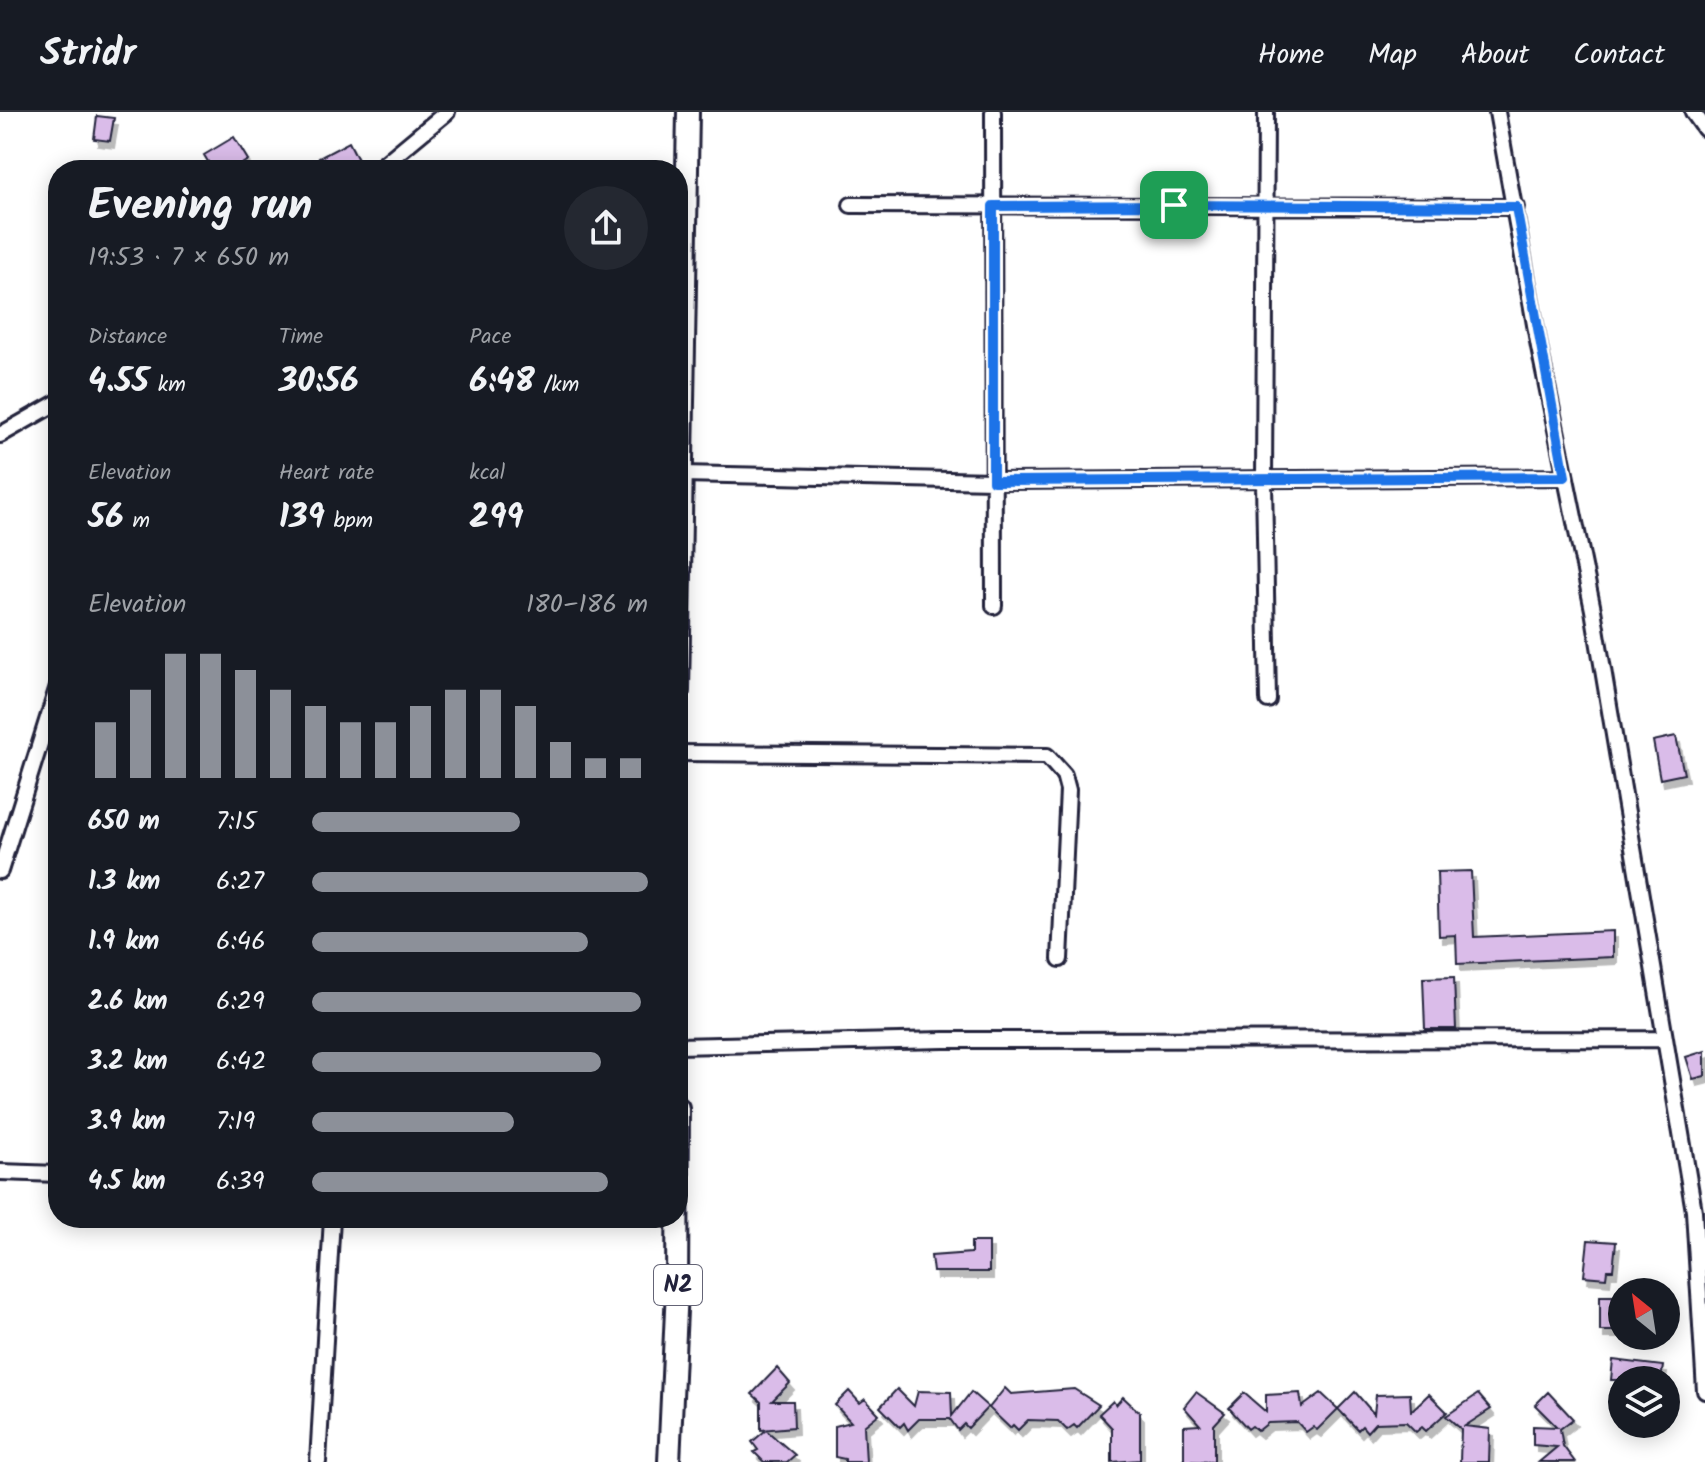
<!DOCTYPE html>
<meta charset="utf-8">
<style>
body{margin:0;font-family:Kalam,sans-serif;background:#242831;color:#f1f3f6;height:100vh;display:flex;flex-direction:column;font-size:30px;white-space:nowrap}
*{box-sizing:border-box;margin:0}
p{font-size:26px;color:#9ea1a6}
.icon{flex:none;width:44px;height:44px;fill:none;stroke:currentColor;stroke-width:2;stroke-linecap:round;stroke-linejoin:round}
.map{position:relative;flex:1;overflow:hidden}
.details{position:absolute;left:48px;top:48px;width:640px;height:1068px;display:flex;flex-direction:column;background:#171b24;border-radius:32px;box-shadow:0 4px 20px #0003}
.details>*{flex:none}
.needle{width:52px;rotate:330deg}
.fabs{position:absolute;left:1608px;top:1166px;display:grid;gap:16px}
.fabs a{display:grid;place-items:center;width:72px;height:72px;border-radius:50%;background:#171b24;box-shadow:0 4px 20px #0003;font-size:40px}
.pin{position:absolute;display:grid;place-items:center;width:68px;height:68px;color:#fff;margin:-34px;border-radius:16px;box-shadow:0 4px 12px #0006}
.round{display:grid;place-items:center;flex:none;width:84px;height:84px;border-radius:42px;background:#242831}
.overview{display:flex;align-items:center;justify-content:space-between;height:136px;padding:0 40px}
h1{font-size:44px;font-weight:800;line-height:60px}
.figures{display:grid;grid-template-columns:repeat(3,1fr);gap:12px;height:136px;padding:8px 40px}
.figures div{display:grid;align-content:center}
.figures b{font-size:34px;font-weight:800}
.figures small{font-size:22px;font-weight:400}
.figures p{font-size:22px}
.chart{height:224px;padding:16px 40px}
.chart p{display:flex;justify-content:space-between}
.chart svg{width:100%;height:144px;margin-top:8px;stroke:#8c9099;stroke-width:6}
ul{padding:0 40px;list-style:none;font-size:26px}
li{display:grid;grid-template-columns:128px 96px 1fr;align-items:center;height:60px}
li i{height:20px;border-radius:10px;background:#8c9099}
header{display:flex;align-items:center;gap:48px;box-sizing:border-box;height:112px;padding:0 40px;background:#171b24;border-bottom:2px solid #363941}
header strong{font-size:38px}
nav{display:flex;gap:44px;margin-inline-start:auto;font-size:28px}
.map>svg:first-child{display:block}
.building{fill:#dabce9;stroke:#22223b;stroke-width:2;filter:url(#shadow)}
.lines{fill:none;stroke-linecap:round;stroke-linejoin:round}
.street-casing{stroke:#22223b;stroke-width:20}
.primary-casing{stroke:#22223b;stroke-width:26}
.street{stroke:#fff;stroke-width:14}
.primary{stroke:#fff;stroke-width:20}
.route-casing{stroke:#fff;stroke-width:16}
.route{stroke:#1a73e8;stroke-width:10}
.labels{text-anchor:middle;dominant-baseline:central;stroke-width:6;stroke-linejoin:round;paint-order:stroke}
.shield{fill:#fff;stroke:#646476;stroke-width:2}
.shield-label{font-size:24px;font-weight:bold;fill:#22223b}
</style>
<header>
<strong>Stridr</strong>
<nav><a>Home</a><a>Map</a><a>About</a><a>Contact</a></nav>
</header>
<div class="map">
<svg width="1705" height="1350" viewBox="0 0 1705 1350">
<defs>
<filter id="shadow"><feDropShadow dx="4" dy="7" stdDeviation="0" flood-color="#0004"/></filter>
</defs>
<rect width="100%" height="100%" fill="#fff"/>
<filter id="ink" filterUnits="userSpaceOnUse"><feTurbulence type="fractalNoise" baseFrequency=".0125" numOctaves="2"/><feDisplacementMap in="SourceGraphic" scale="16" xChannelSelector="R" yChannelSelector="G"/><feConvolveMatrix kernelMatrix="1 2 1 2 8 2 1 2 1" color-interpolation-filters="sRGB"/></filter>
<g filter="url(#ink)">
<!-- building -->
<path class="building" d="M 97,4 L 114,6 L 110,29 L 94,27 Z
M 234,25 L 248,48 L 232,58 L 213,58 L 204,43 Z
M 349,30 L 363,58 L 325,58 L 319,46 Z
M 1676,624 L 1684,662 L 1660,667 L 1653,629 Z
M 1471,759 L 1474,825 L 1613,819 L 1613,845 L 1457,852 L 1456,823 L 1439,824 L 1437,760 Z
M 1454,865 L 1456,917 L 1425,917 L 1423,866 Z
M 1705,939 L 1705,964 L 1693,967 L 1686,945 Z
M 1588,1128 L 1616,1130 L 1613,1158 L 1607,1158 L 1606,1166 L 1584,1164 Z
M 971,1130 L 989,1130 L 989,1160 L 933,1160 L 931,1144 L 971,1141 Z
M 1600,1184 L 1616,1184 L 1616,1205 L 1622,1205 L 1622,1219 L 1600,1219 Z
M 1613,1248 L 1663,1254 L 1661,1268 L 1611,1268 Z
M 777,1256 L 790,1271 L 772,1289 L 793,1289 L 794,1315 L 761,1318 L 761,1290 L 752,1282 Z
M 1005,1276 L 1011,1282 L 1074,1277 L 1099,1293 L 1077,1316 L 1074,1313 L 1067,1318 L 1058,1309 L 1028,1308 L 1018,1318 L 1013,1313 L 1010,1316 L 989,1296 Z
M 897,1277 L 914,1294 L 918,1279 L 951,1280 L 952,1304 L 971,1280 L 988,1295 L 968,1316 L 964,1312 L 958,1318 L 950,1307 L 919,1307 L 908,1318 L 904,1311 L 900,1315 L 880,1295 Z
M 849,1279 L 860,1291 L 865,1287 L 879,1302 L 864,1314 L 866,1350 L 845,1350 L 845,1347 L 835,1345 L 835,1314 L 851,1310 L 835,1293 Z
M 1196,1280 L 1225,1301 L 1214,1313 L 1214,1350 L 1184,1349 L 1184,1314 L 1200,1313 L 1184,1295 Z
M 1355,1280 L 1374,1302 L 1376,1283 L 1410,1282 L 1411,1299 L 1429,1282 L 1447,1300 L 1426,1319 L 1422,1315 L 1416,1320 L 1406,1310 L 1375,1311 L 1367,1320 L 1362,1314 L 1358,1318 L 1338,1297 Z
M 1548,1280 L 1573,1307 L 1560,1317 L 1563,1334 L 1575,1350 L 1539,1350 L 1557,1335 L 1533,1333 L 1533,1314 L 1557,1315 L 1535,1293 Z
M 1244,1281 L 1266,1300 L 1266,1283 L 1300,1281 L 1302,1295 L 1321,1281 L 1338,1297 L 1317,1318 L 1313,1315 L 1306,1320 L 1297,1310 L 1268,1311 L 1258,1319 L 1252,1314 L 1248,1317 L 1229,1296 Z
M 1478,1282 L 1491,1297 L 1465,1314 L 1490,1317 L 1489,1350 L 1460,1350 L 1461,1317 L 1446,1304 Z
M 1123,1285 L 1140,1301 L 1140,1348 L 1112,1350 L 1112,1316 L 1099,1302 L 1113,1289 L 1116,1293 Z
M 766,1318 L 795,1343 L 787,1350 L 764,1350 L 754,1340 L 758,1338 L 752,1330 Z"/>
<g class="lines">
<!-- street casing -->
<g class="street-casing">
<path id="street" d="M 993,0 L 994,494
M 1266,0 L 1264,370 L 1268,588
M 1497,0 L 1539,235 L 1593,498 L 1694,1099 L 1705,1279
M 1693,0 L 1705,17
M 377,58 L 447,0
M 851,93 L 1516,95
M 0,323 L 58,290
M 682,362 L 993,369 L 1565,365
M 678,641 L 1047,644 L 1064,663 L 1068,678 L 1060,847
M 0,759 L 58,574
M 678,934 L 944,928 L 1663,927
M 0,1060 L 58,1062
M 318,1350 L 332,1106"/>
</g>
<!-- primary casing -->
<g class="primary-casing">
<path id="primary" d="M 678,579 L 688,0
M 669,1350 L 677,1177 L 678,996"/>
</g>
<!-- street -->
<use href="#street" class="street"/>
<!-- primary -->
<use href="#primary" class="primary"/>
</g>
</g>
<g class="lines" filter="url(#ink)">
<!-- route casing -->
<g class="route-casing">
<path id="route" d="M 1174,93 L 1516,95 L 1565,365 L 993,369 L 993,94 Z"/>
</g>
<!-- route -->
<use href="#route" class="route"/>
</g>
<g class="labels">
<!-- shield labels -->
<rect class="shield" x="654" y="1153" width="48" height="40" rx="6"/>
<g class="shield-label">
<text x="678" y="1173">N2</text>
</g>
</g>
</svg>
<div class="fabs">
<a><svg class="needle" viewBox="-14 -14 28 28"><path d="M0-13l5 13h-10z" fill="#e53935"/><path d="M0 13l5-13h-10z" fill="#9ea1a6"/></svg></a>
<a><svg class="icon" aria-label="layers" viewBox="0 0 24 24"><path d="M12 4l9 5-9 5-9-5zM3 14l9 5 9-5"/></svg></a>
</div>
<div class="pin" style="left:1174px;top:93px;background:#1e9e55"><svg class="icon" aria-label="arrive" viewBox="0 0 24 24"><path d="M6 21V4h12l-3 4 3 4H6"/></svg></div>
<section class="details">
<div class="overview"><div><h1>Evening run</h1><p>19:53 · 7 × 650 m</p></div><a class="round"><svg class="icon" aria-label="share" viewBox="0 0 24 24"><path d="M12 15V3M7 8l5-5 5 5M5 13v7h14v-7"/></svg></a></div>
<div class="figures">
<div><p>Distance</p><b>4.55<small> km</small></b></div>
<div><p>Time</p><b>30:56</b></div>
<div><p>Pace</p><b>6:48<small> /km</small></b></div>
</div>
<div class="figures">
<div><p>Elevation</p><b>56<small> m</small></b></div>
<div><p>Heart rate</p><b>139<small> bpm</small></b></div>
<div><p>kcal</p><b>299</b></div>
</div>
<div class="chart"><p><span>Elevation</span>180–186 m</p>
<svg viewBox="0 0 160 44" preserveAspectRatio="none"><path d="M5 44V27M15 44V17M25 44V6M35 44V6M45 44V11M55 44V17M65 44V22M75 44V27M85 44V27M95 44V22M105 44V17M115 44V17M125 44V22M135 44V33M145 44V38M155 44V38"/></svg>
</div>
<ul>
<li><b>650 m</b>7:15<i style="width:62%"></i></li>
<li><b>1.3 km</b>6:27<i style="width:100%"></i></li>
<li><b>1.9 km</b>6:46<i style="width:82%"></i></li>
<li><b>2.6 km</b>6:29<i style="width:98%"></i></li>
<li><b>3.2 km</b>6:42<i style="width:86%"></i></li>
<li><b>3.9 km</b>7:19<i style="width:60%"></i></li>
<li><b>4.5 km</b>6:39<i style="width:88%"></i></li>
</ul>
</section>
</div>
